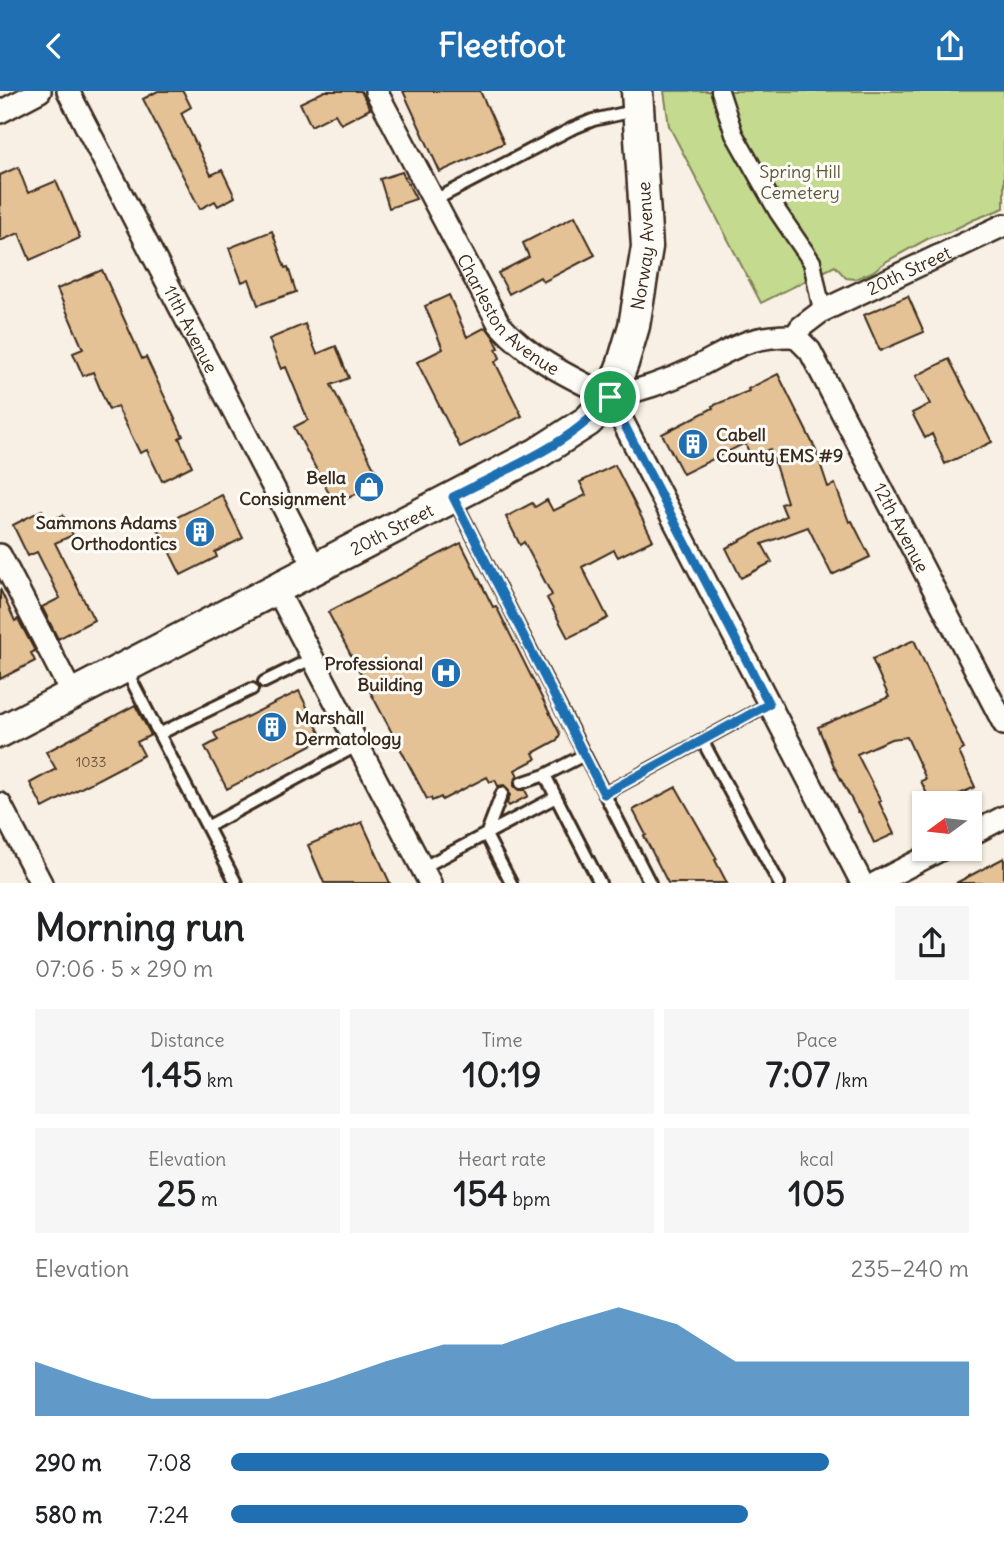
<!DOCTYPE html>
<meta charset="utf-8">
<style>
body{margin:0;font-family:Delius,sans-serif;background:#f6f6f6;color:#202124;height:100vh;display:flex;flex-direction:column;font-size:26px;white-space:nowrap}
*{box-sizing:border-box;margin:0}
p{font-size:23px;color:#757577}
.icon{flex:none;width:38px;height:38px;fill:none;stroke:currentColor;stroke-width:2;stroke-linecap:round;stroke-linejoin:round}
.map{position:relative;height:792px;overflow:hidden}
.panel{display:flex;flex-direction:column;background:#fff;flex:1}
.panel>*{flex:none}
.needle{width:46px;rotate:255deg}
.buttons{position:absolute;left:912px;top:700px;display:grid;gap:14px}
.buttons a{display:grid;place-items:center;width:70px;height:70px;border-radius:0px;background:#fff;box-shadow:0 2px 5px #0004;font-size:35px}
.pin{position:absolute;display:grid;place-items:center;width:60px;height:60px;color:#fff;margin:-30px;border:4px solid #fff;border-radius:50%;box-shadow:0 2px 7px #0007}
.round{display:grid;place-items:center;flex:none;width:74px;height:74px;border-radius:0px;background:#f6f6f6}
.summary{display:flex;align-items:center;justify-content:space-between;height:119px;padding:0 35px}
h1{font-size:38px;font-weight:700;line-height:52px}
.metrics{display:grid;grid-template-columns:repeat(3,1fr);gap:10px;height:119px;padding:7px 35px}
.metrics div{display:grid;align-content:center;border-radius:0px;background:#f6f6f6;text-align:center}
.metrics b{font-size:35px;font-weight:700}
.metrics small{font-size:19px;font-weight:400}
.metrics p{font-size:19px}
.chart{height:196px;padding:14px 35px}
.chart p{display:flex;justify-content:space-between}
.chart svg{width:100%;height:126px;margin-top:7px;fill:#1f6fb2;opacity:.7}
ul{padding:0 35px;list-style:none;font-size:23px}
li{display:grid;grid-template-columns:112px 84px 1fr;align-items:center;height:52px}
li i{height:18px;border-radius:9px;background:#1f6fb2}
header{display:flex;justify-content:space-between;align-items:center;height:91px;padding:0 35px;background:#1f6fb2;color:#fff;font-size:32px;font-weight:700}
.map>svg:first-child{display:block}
.green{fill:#c3da8f;stroke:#7f8256;stroke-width:2}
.building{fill:#e4c296;stroke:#3b2a1e;stroke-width:2}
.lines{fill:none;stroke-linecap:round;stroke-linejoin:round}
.service-casing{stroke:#3b2a1e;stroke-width:16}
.pedestrian-casing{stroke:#3b2a1e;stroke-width:21}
.minor-casing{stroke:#3b2a1e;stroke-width:26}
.secondary-casing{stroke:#3b2a1e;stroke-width:35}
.service{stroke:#fdfcf7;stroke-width:10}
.pedestrian{stroke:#fdfcf7;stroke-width:16}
.minor{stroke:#fdfcf7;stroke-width:21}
.secondary{stroke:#fdfcf7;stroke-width:30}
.route-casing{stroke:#fff;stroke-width:14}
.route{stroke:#1f6fb2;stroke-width:9}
.labels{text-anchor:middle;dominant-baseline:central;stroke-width:6;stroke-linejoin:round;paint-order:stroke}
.number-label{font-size:14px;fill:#65503c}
.park-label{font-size:18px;fill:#5d563a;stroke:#fdfcf7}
.street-label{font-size:18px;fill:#3b2a1e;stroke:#fdfcf7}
.poi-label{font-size:18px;font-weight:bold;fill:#3b2a1e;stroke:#fdfcf7;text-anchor:end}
</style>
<header><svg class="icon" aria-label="back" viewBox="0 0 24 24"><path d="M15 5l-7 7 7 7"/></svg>Fleetfoot<svg class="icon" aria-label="share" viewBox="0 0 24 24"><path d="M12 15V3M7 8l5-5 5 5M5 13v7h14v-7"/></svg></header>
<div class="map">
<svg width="1004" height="792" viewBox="0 0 1004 792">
<rect width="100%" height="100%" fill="#f8f0e4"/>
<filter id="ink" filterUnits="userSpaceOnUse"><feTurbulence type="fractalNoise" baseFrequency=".0143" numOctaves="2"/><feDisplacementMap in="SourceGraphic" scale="14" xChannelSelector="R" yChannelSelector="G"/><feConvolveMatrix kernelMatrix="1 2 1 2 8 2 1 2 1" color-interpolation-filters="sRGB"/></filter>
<g filter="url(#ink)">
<!-- green -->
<path class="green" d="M 664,0 L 1004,0 L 1004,117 L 973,129 L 949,141 L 931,146 L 887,170 L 872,181 L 855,188 L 846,187 L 835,175 L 761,212 L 669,35 Z"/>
<!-- building -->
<path class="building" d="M 158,0 L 183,0 L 191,16 L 181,22 L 211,84 L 222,79 L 235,106 L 218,115 L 215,110 L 200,118 L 143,8 Z
M 325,0 L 361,0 L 370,18 L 341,33 L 335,23 L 311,35 L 300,12 Z
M 403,0 L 480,0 L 504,52 L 440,81 Z
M 18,76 L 28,102 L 56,90 L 80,147 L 30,169 L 19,142 L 0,150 L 0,84 Z
M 402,81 L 416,108 L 389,117 L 380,88 Z
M 575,125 L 595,164 L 543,191 L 540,186 L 509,203 L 498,182 L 529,166 L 523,152 Z
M 272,140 L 285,177 L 288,176 L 296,201 L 258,214 L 249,188 L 242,191 L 229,157 Z
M 102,179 L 142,268 L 146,266 L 183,345 L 179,347 L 192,375 L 162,390 L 147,359 L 140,362 L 117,315 L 109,319 L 93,281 L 83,285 L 73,262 L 83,258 L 57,198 Z
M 449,204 L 467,246 L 486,236 L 494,247 L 499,257 L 496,258 L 500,267 L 495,271 L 522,325 L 460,356 L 417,271 L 443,258 L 425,215 Z
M 908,205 L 924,241 L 880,260 L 864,224 Z
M 305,233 L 317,263 L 336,255 L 349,287 L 331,294 L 381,390 L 335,414 L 294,336 L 308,329 L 286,276 L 281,278 L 269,248 Z
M 949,268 L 992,351 L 945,373 L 932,343 L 925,347 L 912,322 L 930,313 L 916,285 Z
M 778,283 L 815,357 L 828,396 L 835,393 L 849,431 L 852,430 L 870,466 L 832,484 L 808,436 L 762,453 L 772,471 L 741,487 L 726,457 L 786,425 L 781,413 L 787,411 L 770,358 L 751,366 L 745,352 L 683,383 L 662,343 L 713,317 L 712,315 L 749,300 L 748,298 Z
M 615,374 L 653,449 L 618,466 L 614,459 L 582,476 L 608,527 L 568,547 L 547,507 L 552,504 L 524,451 L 520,454 L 506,426 L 532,412 L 535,416 L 547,409 L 553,420 L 586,404 L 580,391 Z
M 222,404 L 243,447 L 215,461 L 217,466 L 181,484 L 157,436 Z
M 42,419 L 48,431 L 63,424 L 73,444 L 55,452 L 94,529 L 58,548 L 42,516 L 60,507 L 37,461 L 28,465 L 13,434 Z
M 461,452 L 493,516 L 496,515 L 560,643 L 557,649 L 533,662 L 536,668 L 515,679 L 518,685 L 514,690 L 514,695 L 519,699 L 525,699 L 528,705 L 509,715 L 507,712 L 510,704 L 508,698 L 504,694 L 498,695 L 495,689 L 490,691 L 487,686 L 442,709 L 441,706 L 432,710 L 431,707 L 427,708 L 328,521 Z
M 0,498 L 15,530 L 18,528 L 35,560 L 31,562 L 35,570 L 0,588 Z
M 914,549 L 964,658 L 959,661 L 975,696 L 940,712 L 931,712 L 921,690 L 926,688 L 907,646 L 891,648 L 857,663 L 881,710 L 879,711 L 894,743 L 874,752 L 860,721 L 858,721 L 834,675 L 818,636 L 889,606 L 872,568 Z
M 299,600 L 323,648 L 227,698 L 205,656 L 218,649 L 214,642 Z
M 135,614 L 151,644 L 137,651 L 144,664 L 43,717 L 30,692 L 56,678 L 46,661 Z
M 676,696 L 717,768 L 715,769 L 727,792 L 668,792 L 644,745 L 646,744 L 633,719 Z
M 362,731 L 390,792 L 324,792 L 308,754 Z
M 1004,767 L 1004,792 L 956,792 Z"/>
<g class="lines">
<!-- service casing -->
<g class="service-casing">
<path id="service" d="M 433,110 L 571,38 L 593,29 L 638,19
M 454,408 L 650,792
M 125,577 L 236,792
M 264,591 L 313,567
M 159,643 L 252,598
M 702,649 L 779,792
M 521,692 L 545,684
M 502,702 L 486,744 L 511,792
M 604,703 L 769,613
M 556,706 L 600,792
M 207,736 L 358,654
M 422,777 L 556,706 L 545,684 L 584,664"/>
</g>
<!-- pedestrian casing -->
<g class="pedestrian-casing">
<path id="pedestrian" d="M 720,0 L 734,43 L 778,121 L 812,171 L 822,220"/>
</g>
<!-- minor casing -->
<g class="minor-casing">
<g id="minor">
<path id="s1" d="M 68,0 L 315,477"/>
<path id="s2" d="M 376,0 L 499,233 C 529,267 570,286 610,306 L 862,792"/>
<path d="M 0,21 L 40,0"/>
<path id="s3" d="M 795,245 L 810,260 L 1004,633"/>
<path id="s4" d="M 795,245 L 801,236 L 822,220 L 1004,134"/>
<path d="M 610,306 C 639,300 666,291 693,278 C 733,258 747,244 795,245"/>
<path d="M 0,464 L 72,603"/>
<path d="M 276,497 L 430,792"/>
<path d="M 0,713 L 41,792"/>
<path d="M 970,744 L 1004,726"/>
<path d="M 876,792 L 942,758"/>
</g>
</g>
<!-- secondary casing -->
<g class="secondary-casing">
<g id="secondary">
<path id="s5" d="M 0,641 L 538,362 L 588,330 L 610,306 L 623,272 L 634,235 L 647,156 L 637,0"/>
</g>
</g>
<!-- service -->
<use href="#service" class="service"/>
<!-- pedestrian -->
<use href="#pedestrian" class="pedestrian"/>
<!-- minor -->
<use href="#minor" class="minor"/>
<!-- secondary -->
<use href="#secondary" class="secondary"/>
</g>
</g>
<g class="lines" filter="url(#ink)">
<!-- route casing -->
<g class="route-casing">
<path id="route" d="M 610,306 L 769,613 L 604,703 L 453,406 C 506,378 572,354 610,306 Z"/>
</g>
<!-- route -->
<use href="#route" class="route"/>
</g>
<!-- icons -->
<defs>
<g id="building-disc" transform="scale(1.575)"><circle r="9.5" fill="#1f6fb2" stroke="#fdfcf7"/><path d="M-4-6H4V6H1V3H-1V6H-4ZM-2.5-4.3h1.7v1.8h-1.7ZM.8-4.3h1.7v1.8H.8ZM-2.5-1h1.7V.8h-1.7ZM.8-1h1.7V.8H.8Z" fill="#fff"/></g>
<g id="shop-disc" transform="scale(1.575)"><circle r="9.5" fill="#1f6fb2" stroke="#fdfcf7"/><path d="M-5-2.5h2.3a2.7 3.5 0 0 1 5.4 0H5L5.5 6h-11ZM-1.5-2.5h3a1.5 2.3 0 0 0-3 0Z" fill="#fff"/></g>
<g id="hospital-disc" transform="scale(1.575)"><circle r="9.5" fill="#1f6fb2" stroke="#fdfcf7"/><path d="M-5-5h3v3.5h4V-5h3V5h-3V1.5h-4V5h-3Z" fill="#fff"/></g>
</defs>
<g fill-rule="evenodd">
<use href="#building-disc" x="693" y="353"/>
<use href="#shop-disc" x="369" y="396"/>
<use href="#building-disc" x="200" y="441"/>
<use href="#hospital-disc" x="446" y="582"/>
<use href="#building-disc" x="272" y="636"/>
</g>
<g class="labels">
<!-- number labels -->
<g class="number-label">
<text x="91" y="671">1033</text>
</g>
<!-- park labels -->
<g class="park-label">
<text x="800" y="80">Spring Hill<tspan x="800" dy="21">Cemetery</tspan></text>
</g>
<!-- street labels -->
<g class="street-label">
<text stroke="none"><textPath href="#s5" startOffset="854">Norway Avenue</textPath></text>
<text stroke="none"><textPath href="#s4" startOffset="133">20th Street</textPath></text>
<text stroke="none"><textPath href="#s2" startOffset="262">Charleston Avenue</textPath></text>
<text stroke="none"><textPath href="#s1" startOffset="268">11th Avenue</textPath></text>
<text stroke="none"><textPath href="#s5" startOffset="441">20th Street</textPath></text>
<text stroke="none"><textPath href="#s3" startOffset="220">12th Avenue</textPath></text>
</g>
<!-- poi labels -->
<g class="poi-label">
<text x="716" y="343" text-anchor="start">Cabell<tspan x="716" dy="21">County EMS #9</tspan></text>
<text x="346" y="386">Bella<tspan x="346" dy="21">Consignment</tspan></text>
<text x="177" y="431">Sammons Adams<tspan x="177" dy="21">Orthodontics</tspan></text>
<text x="423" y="572">Professional<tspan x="423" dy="21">Building</tspan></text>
<text x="295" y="626" text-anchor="start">Marshall<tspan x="295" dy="21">Dermatology</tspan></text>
</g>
</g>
</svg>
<div class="buttons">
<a><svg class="needle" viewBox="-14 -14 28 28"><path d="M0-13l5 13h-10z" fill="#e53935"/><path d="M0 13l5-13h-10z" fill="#757577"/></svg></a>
</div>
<div class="pin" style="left:610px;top:306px;background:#1e9e55"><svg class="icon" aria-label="arrive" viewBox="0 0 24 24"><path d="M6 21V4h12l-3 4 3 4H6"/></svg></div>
</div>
<section class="panel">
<div class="summary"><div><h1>Morning run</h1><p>07:06 · 5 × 290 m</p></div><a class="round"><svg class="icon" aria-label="share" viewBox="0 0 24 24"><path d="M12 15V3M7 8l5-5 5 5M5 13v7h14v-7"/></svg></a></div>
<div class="metrics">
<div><p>Distance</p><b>1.45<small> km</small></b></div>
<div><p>Time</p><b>10:19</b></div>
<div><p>Pace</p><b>7:07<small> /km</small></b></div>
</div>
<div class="metrics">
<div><p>Elevation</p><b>25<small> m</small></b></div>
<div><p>Heart rate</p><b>154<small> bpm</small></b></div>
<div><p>kcal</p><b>105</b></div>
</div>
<div class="chart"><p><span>Elevation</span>235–240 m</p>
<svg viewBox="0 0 160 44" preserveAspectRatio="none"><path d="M0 44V25L10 32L20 38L30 38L40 38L50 32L60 25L70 19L80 19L90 12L100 6L110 12L120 25L130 25L140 25L150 25L160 25V44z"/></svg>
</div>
<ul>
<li><b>290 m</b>7:08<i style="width:81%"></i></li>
<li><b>580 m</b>7:24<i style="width:70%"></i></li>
</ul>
</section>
